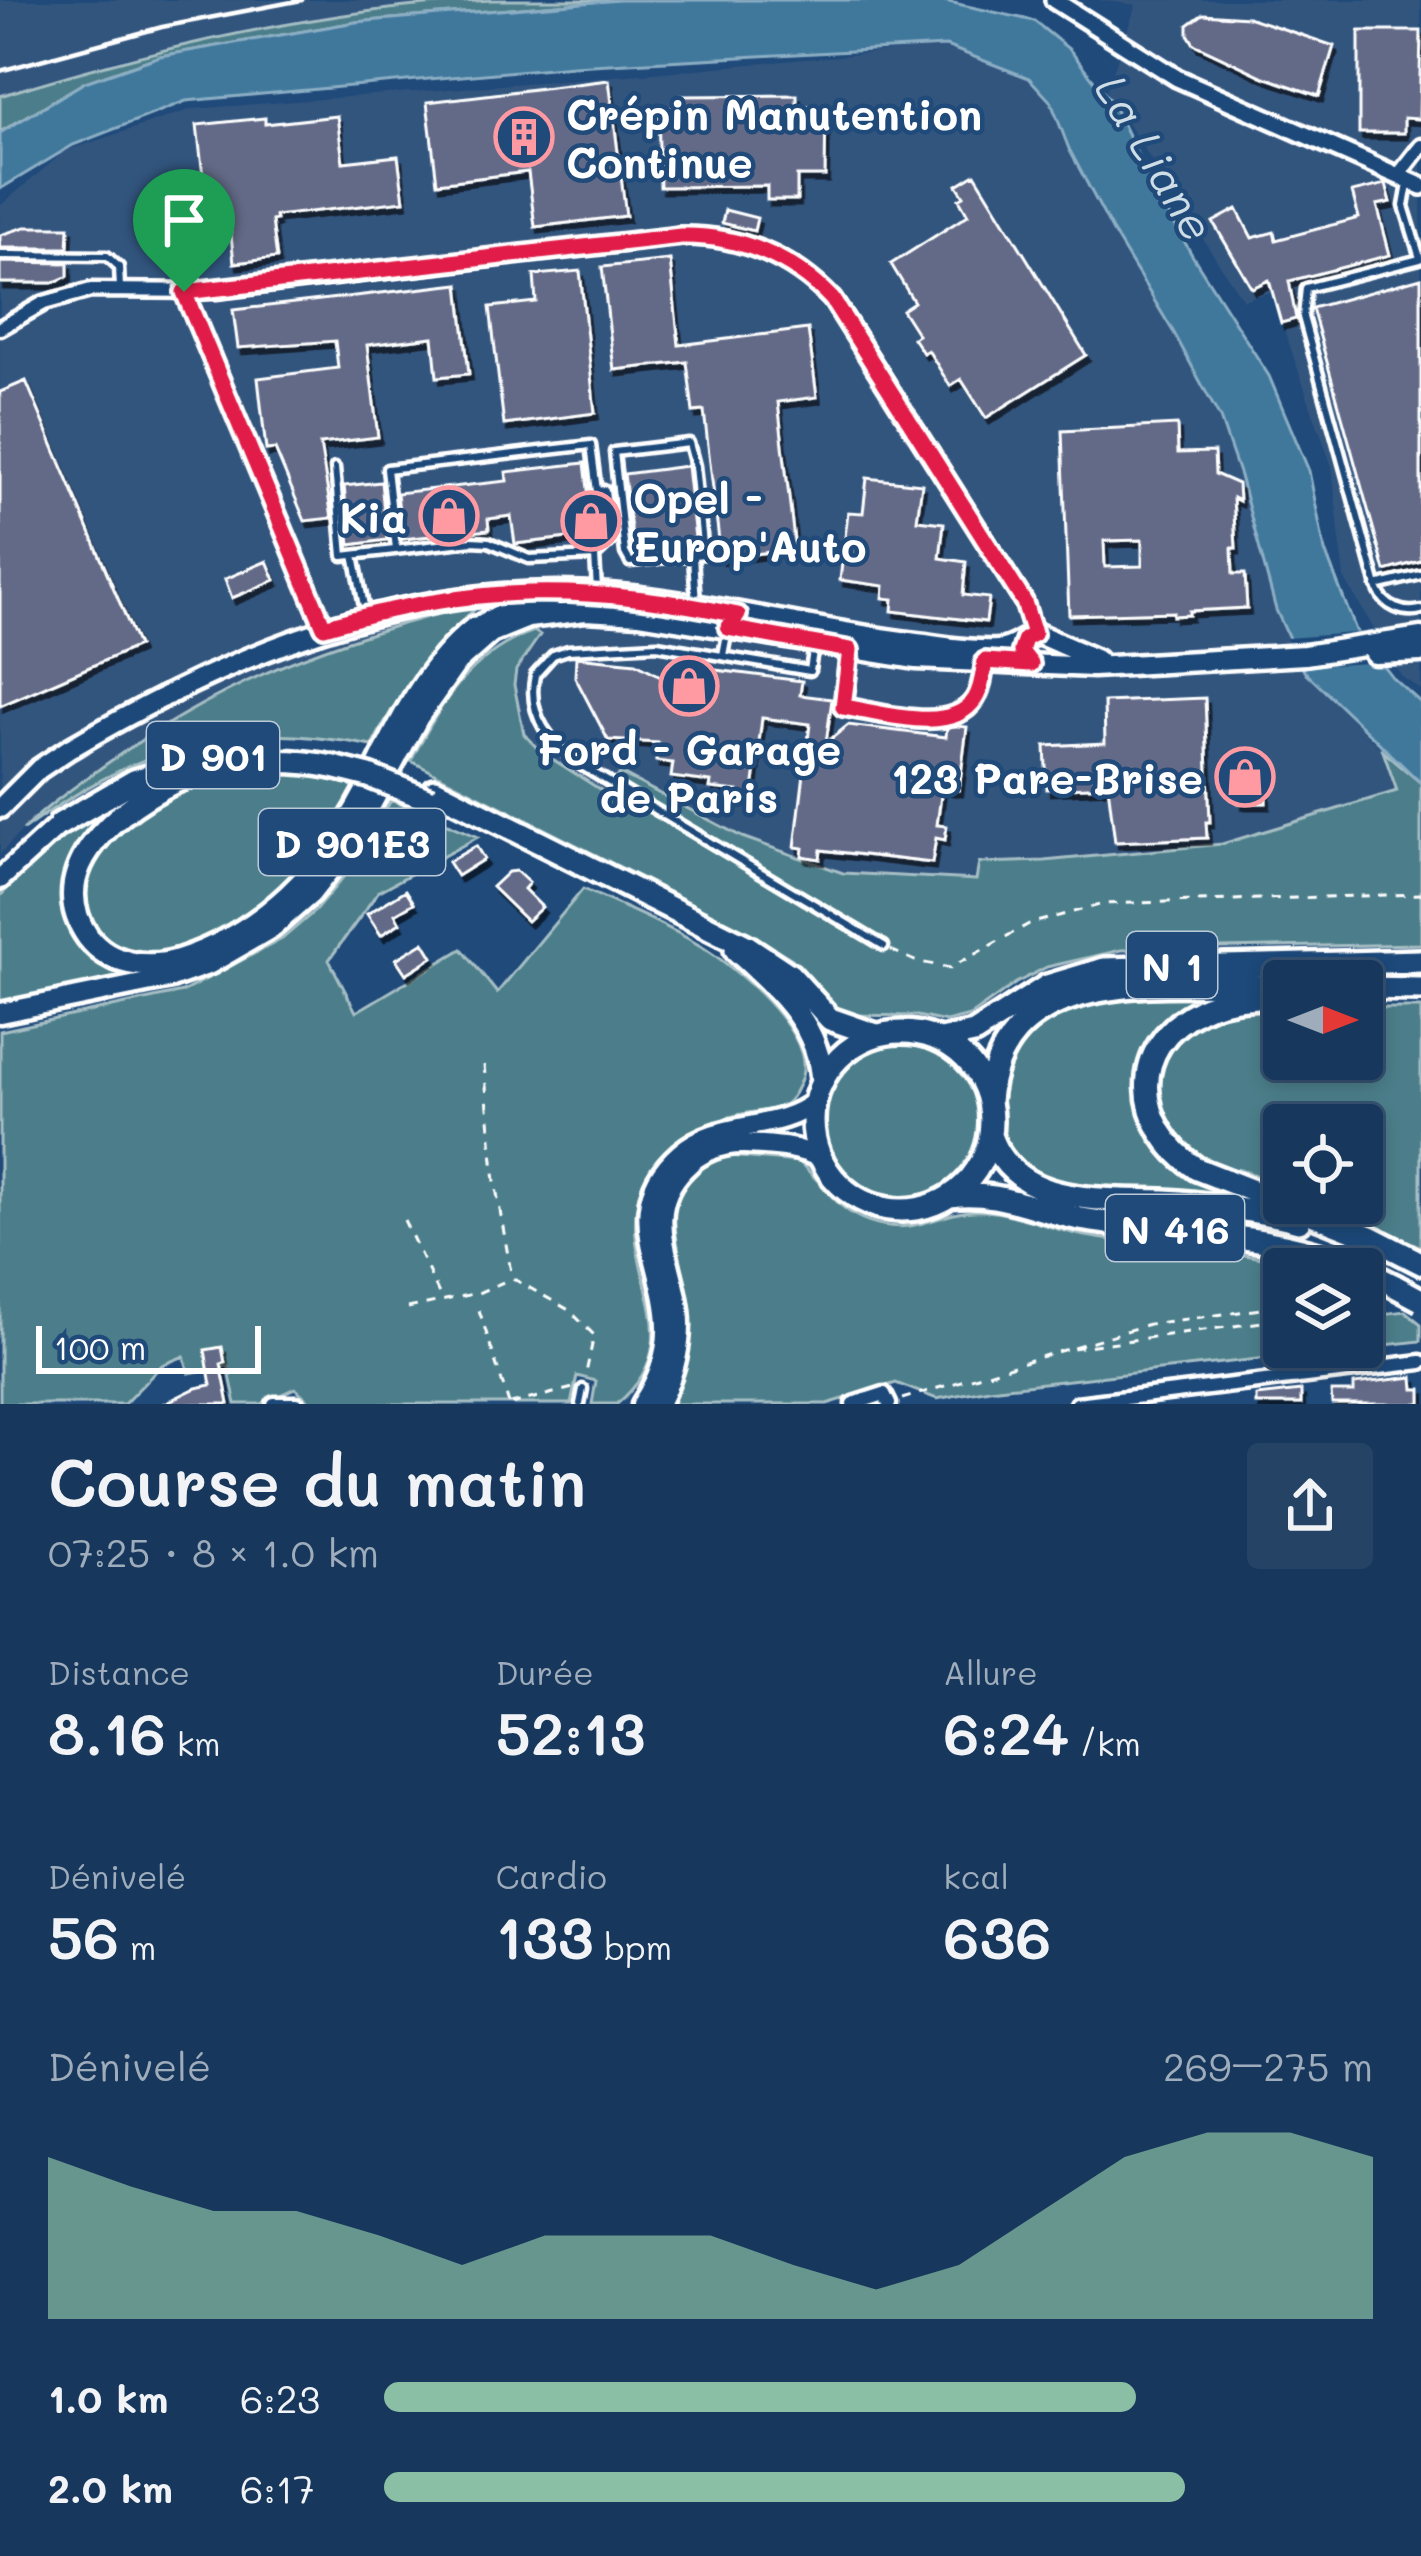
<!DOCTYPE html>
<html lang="fr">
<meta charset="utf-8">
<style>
body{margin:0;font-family:Mali,sans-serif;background:#244365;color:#f1f3f6;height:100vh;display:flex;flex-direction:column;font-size:45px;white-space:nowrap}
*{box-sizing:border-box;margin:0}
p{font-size:39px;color:#9eacbb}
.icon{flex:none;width:66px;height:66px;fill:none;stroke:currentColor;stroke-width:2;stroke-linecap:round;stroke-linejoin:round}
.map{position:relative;height:1404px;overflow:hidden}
.drawer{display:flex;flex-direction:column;background:#17385c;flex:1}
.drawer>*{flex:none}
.needle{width:78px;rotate:90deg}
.buttons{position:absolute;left:1263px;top:960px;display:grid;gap:24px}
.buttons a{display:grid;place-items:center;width:120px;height:120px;border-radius:12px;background:#17385c;box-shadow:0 6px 18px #0003,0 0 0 3px #365272;font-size:60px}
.scale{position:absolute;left:36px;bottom:30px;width:225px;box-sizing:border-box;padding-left:12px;border:6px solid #fff;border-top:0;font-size:33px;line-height:42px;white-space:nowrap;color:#fff;-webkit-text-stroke:9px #1f4a7a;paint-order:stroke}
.pin{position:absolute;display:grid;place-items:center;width:102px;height:102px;color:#fff;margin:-123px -51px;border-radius:50% 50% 50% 0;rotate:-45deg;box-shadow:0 0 12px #0007}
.pin .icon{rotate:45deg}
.round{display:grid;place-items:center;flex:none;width:126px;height:126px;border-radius:12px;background:#244365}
.overview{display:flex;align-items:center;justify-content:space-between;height:204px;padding:0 48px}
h1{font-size:66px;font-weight:600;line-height:90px}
.figures{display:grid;grid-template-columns:repeat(3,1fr);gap:18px;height:204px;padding:12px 48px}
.figures div{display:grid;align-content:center}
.figures b{font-size:60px;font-weight:600}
.figures small{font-size:33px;font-weight:400}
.figures p{font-size:33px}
.chart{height:336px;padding:24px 48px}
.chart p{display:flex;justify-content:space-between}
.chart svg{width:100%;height:216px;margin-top:12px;fill:#8abfa5;opacity:.7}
ul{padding:0 48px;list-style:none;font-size:39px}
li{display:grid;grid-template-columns:192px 144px 1fr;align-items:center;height:90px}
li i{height:30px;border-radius:15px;background:#8abfa5}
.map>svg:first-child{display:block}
.built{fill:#33547e}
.green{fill:#4c7e8a;stroke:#a6bec4;stroke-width:3}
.water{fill:#40789c;stroke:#8caec4;stroke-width:3}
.pier{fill:#1f4a7a}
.building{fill:#636a87;stroke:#fff;stroke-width:3;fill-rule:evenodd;filter:url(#shadow)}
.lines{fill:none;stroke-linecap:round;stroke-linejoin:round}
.service-casing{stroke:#fff;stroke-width:15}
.minor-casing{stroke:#fff;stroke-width:21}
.tertiary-casing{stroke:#fff;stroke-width:24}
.secondary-casing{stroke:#fff;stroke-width:27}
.primary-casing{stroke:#fff;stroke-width:27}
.trunk-casing{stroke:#fff;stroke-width:30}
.path{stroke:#fff;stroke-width:3;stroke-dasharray:9 9;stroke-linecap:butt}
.service{stroke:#1f4a7a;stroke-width:6}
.minor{stroke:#1f4a7a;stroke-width:12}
.tertiary{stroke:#1f4a7a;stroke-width:15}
.secondary{stroke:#1f4a7a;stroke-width:18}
.primary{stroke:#1f4a7a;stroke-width:18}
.trunk{stroke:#1f4a7a;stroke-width:21}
.rail{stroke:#fff;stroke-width:4.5}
.trunk-bridge-casing{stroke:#fff;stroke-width:30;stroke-linecap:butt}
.trunk-bridge{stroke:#1f4a7a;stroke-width:21}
.route-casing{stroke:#fff;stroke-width:24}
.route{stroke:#e11d48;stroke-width:15}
.labels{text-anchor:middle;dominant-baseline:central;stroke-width:9;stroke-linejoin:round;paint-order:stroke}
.shield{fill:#1f4a7a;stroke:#bcc9d7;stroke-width:3}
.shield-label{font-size:39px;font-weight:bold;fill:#fff}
.poi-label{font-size:42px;font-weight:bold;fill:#fff;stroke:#1f4a7a;text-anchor:start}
.water-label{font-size:45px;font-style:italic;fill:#cfdde6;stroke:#1f4a7a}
</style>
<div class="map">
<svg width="1421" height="1404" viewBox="0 0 1421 1404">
<defs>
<filter id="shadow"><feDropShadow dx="3.5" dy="6" stdDeviation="0" flood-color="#0009"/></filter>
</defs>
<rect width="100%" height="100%" fill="#1f4a7a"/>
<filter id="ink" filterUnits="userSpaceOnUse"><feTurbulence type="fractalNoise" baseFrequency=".00833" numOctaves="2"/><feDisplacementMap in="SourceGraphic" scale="24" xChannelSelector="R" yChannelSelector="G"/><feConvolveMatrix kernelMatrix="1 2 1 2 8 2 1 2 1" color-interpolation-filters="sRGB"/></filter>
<g filter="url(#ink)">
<!-- built -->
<path class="built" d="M 0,0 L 491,0 L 331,16 L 118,59 L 0,96 Z
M 1097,0 L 1421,0 L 1421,690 L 1402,677 L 1344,578 L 1332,467 L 1271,292 L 1243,300 L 1106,91 L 1136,5 Z
M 946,46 L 1029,78 L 1051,102 L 1069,149 L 1220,418 L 1240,476 L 1276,610 L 1304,671 L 1383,751 L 1398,791 L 1222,844 L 1044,861 L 980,863 L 977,880 L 843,873 L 742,837 L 620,773 L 607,794 L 540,751 L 524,734 L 514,685 L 516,670 L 539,635 L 482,603 L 303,655 L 218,693 L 133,746 L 38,813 L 0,854 L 0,206 L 65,151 L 192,109 L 653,73 Z"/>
<!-- green -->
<path class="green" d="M 491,0 L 619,0 L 356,22 L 160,56 L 85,82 L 0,132 L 0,96 C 159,46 324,9 491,0 Z
M 482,603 C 434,643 400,690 372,746 C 228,718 140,745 23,830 C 46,806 75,787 102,767 C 226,679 336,638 482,603 Z
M 534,631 L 540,635 L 516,670 L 514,685 L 524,734 L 540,751 L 607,794 L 620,773 L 742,837 L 843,873 L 976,880 L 979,863 L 1044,861 L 1222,844 L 1397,791 L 1383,751 L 1421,783 L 1421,944 L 1121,950 L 1047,967 L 1016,983 L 970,1016 L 946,1022 L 917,1016 L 847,1015 L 831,1004 L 792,959 L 748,932 L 411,761 C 440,703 471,653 534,631 Z
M 282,770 L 357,786 L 323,840 L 291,878 L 257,908 L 226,928 L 158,955 L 138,977 L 0,1007 L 0,896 L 62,837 L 117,800 L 138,811 L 190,785 Z
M 391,800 L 478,837 L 378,892 L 329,960 L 356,1012 L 462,949 L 497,993 L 583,889 C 621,906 662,923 699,945 C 733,965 814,1032 802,1076 C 799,1086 792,1101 782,1106 C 770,1112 751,1111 737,1115 C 693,1126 648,1151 638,1199 C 621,1277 695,1338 617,1404 L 592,1404 L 596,1381 L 577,1376 L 571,1404 L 313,1404 L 295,1388 L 261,1404 L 236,1404 L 228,1366 L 189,1373 L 184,1356 L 162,1365 L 124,1404 L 0,1404 L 0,1031 L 182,992 L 282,939 L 315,911 L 360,857 Z
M 1195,996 L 1240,1012 L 1284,1010 L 1284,1059 L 1362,1059 L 1362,1008 L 1421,1008 L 1421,1247 L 1329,1203 L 1362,1203 L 1362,1125 L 1284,1125 L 1284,1185 L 1238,1169 L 1215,1197 C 1161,1193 1072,1195 1025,1171 C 1003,1159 1003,1137 1001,1115 C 992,998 1110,1000 1195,996 Z
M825 1121a78 78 0 1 1 156 0a78 78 0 1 1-156 0Z
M 728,1156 L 799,1162 C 823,1182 835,1210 868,1221 C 919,1239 940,1208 984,1211 C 1020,1213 1056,1232 1092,1237 C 1166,1250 1235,1247 1310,1269 L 1284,1269 L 1284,1347 L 1362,1347 L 1362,1289 L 1383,1314 L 1405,1311 L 1421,1324 L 1421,1341 L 989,1389 L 937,1399 L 896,1383 L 827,1404 L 667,1404 C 674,1375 685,1343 687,1313 C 690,1254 638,1181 728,1156 Z"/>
<!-- water -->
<path class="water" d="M 619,0 L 940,0 L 1034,21 L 1070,50 L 1113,104 L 1149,179 L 1192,255 L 1269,376 L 1309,471 L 1325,551 L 1356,630 L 1392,677 L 1421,703 L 1421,783 L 1304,671 L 1276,610 L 1240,476 L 1220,418 L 1174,333 L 1114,234 L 1069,149 L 1051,102 L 1029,78 L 946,46 L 573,66 L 186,101 L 73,145 L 0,189 L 0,133 L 85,82 L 160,56 L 356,22 Z"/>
<!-- pier -->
<path class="pier" d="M 1366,632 L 1388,662 L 1299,667 L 1286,638 Z"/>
<!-- building -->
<path class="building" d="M 1203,14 L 1248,17 L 1334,46 L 1319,96 L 1264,77 L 1194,44 L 1188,34 L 1188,25 Z
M 1359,31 L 1421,31 L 1419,119 L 1404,118 L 1404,133 L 1359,133 Z
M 609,80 L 626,216 L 535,227 L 528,172 L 437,183 L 427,102 Z
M 797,95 L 797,106 L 826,106 L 825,176 L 797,176 L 797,200 L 767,200 L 767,186 L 660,187 L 658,108 L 681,108 L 681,96 Z
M 337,116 L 343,162 L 398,156 L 404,201 L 275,216 L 276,220 L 272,221 L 277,258 L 234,263 L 230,226 L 209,228 L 197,125 L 265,118 L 265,124 Z
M 975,174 L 1086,355 L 986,418 L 961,379 L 950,386 L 928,350 L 923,353 L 913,338 L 918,335 L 902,310 L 914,302 L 891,264 L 968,215 L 959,199 L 964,196 L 957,185 Z
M 1386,184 L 1391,202 L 1377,205 L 1390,255 L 1289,281 L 1296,319 L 1281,323 L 1269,280 L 1252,288 L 1213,222 L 1237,209 L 1252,238 L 1274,232 L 1276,240 L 1359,218 L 1352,192 Z
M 725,210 L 757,218 L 754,231 L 722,223 Z
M 25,227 L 69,227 L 68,248 L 0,248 L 0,235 Z
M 670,260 L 679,345 L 808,329 L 817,397 L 778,402 L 795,549 L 721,558 L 704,411 L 693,412 L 687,362 L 614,370 L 602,267 Z
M 0,262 L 68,263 L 68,276 L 52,283 L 0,283 Z
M 580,271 L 595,413 L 504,425 L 490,307 L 536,302 L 534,275 Z
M 1421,278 L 1421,561 L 1385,571 L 1312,308 Z
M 459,284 L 469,374 L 437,377 L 433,337 L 367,345 L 378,437 L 320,444 L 332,518 L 305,521 L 275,449 L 266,450 L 258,378 L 338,368 L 335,341 L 238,348 L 233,310 Z
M 26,381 L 138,646 L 0,706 L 0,392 Z
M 1177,425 L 1178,453 L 1214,452 L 1215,474 L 1238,484 L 1239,501 L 1233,498 L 1236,548 L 1232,548 L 1233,574 L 1245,574 L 1247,608 L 1189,611 L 1189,615 L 1173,616 L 1173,612 L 1069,615 L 1062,431 ZM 1142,540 L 1142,566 L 1105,567 L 1104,541 Z
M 585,463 L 589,498 L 598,498 L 603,534 L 515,544 L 511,516 L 488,519 L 489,530 L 402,539 L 397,493 L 507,481 L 506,472 Z
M 687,466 L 696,547 L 634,554 L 624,474 Z
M 867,478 L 922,484 L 917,520 L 944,523 L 940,558 L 966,562 L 963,595 L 989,598 L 986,622 L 892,611 L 893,599 L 883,598 L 884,586 L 840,580 L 848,512 L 863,513 Z
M 381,482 L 387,540 L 350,545 L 344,486 Z
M 267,561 L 275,580 L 232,598 L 225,579 Z
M 576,657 L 636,663 L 666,679 L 668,664 L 802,681 L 800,695 L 832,699 L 826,743 L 848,725 L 946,737 L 947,725 L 967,727 L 959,790 L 942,788 L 937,825 L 947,826 L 945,840 L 936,838 L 932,863 L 821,850 L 820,859 L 802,856 L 803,848 L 795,847 L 810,724 L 762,718 L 752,799 L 737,797 L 738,791 L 710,788 L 711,782 L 671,777 L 673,763 L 656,761 L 658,743 L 608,740 L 575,677 Z
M 1205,698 L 1210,822 L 1206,822 L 1207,838 L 1115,842 L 1108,786 L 1047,789 L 1045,746 L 1105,743 L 1104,702 Z
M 1239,769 L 1266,769 L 1266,803 L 1239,803 Z
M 476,846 L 484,859 L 457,876 L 448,862 Z
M 516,871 L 529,883 L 524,889 L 542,907 L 527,921 L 492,887 L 508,872 Z
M 406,890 L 414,903 L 395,914 L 400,923 L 381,935 L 367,914 Z
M 424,942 L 433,957 L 406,974 L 396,959 Z
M 222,1347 L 225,1363 L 221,1364 L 229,1404 L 163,1404 L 196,1388 L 211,1385 L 205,1350 Z
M 1413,1377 L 1414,1389 L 1421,1389 L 1421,1404 L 1332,1404 L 1331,1392 L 1354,1392 L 1354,1384 Z
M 1301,1391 L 1301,1404 L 1256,1404 L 1256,1396 Z"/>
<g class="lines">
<!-- service casing -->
<g class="service-casing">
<path id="service" d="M 1408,184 L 1404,206 L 1420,258
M 0,255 L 107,256 L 119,267 L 120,288
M 1420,259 L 1306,288 L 1303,317 L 1378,590 C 1385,607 1403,614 1421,610
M 184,293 L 324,627
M 689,443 L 695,466 L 704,554 L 630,562 L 625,553 L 614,452 Z
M 335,468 L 343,556 L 472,541 L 489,542 L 529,559 L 595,556 L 611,541 L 605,490 L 597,491 L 591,445 L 387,469 L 396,549
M 354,555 L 366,616
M 595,556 L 597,590
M 693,557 L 696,603
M 1376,586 L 1421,575
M 814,644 L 810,671 L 657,645 L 568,650 L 553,655 L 535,675 C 526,716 551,744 582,766 L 884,946
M 851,649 L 843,707 C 904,715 970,745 984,664
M 723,655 L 728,629
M 580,1404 L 583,1389"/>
</g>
<!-- minor casing -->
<g class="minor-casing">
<path id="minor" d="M 1399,174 L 1421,146
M 0,328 L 44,303 L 91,290 L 216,291 L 673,237 C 736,232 797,257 838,307 L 1024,602 L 1034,634
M 274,1404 L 297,1404
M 853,1404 L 884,1394 L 889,1404
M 1077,1404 L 1421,1362"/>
</g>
<!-- tertiary casing -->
<g class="tertiary-casing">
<path id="tertiary" d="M 1054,0 L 1177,78 L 1421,186"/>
</g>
<!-- secondary casing -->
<g class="secondary-casing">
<path id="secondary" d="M 642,1404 C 657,1381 668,1354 667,1326 C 666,1263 618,1207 680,1153 C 720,1118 776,1134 816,1101
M 659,1404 C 672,1378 680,1354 680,1325 C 680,1270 637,1216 685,1168 C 700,1152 720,1144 743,1144 C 769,1145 800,1146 823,1160"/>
</g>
<!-- primary casing -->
<g class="primary-casing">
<path id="primary" d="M 475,628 L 507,610 L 551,598
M 1375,654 L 1421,652
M 0,808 L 39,769 L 69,749 C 252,641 441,568 656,599 C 743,611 828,632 916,643 C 943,646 971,652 998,650 C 1015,649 1023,637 1038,634 L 1097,660
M 0,879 L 60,824
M 0,1013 L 171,978 L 210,964 L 272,928 L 311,894 L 349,846 L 419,717 L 457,663 L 491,633 L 528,618 L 585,611 L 640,614 L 916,659 L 1093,667 L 1305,655 L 1421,637"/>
</g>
<!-- trunk casing -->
<g class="trunk-casing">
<path id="trunk" d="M 333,767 C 289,758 240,760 197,773 C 136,793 36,864 88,937 C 109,965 148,970 180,960 C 263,933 325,870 365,794 C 395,734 421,671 475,628
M 435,790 L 748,947 L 790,975 L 830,1019 L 876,1035
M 60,824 L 134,781 L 218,754
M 736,950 C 776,987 820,1024 822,1083
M 1362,988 L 1421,989
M 1284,996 C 1256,997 1226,997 1200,1010 C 1127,1046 1134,1127 1197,1169 L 1370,1237 L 1421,1263
M813 1121a89 89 0 1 1 178 0a89 89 0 1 1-178 0Z
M 941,1040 L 974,1033 L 1047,986 L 1104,969 L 1421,961
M 989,1101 C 1000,966 1161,985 1258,985
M 990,1135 C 1016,1212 1114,1197 1179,1202 C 1220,1206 1260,1211 1299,1221
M 950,1196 C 1000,1189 1039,1213 1087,1220 C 1200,1238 1289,1228 1395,1286"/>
</g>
<!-- path -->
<path class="path" d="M 891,950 L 915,961 L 950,968 L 1029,924 L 1103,904 L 1421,894
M 484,1065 L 495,1182 L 512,1278 L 569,1310 L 594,1335 L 585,1378
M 404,1220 L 441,1298
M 408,1308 L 478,1293 L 510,1279
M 1362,1309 L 1382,1306
M 479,1310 L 509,1404
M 1073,1348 L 1284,1319
M 902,1399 L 1149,1324 L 1284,1306
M 511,1404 L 573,1388"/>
<!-- service -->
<use href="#service" class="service"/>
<!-- minor -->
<use href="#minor" class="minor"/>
<!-- tertiary -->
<use href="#tertiary" class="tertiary"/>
<!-- secondary -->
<use href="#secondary" class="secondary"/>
<!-- primary -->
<use href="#primary" class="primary"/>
<!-- trunk -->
<use href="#trunk" class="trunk"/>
<!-- rail -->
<path class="rail" d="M 0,71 L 162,27 L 302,0"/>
<!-- trunk-bridge casing -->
<g class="trunk-bridge-casing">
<path id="trunk-bridge" d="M 333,767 L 369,776 L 430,800
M 1395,1286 L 1421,1300"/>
</g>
<!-- trunk-bridge -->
<use href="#trunk-bridge" class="trunk-bridge"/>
</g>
</g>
<g class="lines" filter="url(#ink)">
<!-- route casing -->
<g class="route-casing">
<path id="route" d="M 681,236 C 739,235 792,257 832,299 L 1024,602 L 1034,634 L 1025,639 L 1021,651 L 1031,664 L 985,661 C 983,673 982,688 975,699 C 951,736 879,712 843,707 L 850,650 L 728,628 L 738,615 C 588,583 472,584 324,627 L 184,292 Z"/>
</g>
<!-- route -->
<use href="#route" class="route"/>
</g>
<!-- icons -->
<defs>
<g id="building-ring" transform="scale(3)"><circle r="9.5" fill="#1f4a7a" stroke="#ff9aa2" stroke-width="1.5"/><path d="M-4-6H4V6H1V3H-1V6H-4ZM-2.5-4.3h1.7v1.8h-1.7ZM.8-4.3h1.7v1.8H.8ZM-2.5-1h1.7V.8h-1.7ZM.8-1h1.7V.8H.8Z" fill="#ff9aa2"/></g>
<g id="shop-ring" transform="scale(3)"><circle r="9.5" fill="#1f4a7a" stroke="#ff9aa2" stroke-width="1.5"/><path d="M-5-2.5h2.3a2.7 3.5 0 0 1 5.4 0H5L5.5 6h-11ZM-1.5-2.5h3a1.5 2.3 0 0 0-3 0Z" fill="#ff9aa2"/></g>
</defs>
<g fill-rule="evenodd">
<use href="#building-ring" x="524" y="137"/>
<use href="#shop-ring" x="449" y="516"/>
<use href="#shop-ring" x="591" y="521"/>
<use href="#shop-ring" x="689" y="686"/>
<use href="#shop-ring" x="1245" y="777"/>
</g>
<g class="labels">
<!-- shield labels -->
<g class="shield">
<rect x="147" y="722" width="132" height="66" rx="9"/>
<rect x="259" y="809" width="186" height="66" rx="9"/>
<rect x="1127" y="932" width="90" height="66" rx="9"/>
<rect x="1106" y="1195" width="138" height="66" rx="9"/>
</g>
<g class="shield-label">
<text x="213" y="755">D 901</text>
<text x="352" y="842">D 901E3</text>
<text x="1172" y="965">N 1</text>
<text x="1175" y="1228">N 416</text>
</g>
<!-- poi labels -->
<g class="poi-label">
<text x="566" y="113">Crépin Manutention<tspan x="566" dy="48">Continue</tspan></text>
<text x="633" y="497">Opel -<tspan x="633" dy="48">Europ'Auto</tspan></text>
<text x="407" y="516" text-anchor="end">Kia</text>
<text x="689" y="748" text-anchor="middle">Ford - Garage<tspan x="689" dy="48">de Paris</tspan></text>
<text x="1203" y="777" text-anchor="end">123 Pare-Brise</text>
</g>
<!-- water labels -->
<g class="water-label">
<text transform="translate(1156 157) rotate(59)">La Liane</text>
</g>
</g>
</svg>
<div class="buttons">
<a><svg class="needle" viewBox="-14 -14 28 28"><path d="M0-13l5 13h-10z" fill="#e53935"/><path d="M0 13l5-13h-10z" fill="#9eacbb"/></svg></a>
<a><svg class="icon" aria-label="locate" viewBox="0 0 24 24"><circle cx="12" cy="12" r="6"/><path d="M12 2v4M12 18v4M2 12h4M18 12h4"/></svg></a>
<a><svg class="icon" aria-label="layers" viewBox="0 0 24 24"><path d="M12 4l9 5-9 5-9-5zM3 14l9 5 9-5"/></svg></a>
</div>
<div class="scale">100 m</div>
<div class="pin" style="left:184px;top:292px;background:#1e9e55"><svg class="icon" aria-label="arrive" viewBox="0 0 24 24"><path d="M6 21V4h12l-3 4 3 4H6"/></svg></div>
</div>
<section class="drawer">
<div class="overview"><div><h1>Course du matin</h1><p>07:25 · 8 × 1.0 km</p></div><a class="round"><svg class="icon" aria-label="share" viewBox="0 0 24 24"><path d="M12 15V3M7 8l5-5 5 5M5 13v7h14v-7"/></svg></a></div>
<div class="figures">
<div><p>Distance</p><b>8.16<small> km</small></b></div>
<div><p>Durée</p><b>52:13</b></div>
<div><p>Allure</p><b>6:24<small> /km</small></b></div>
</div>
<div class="figures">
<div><p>Dénivelé</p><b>56<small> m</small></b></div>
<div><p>Cardio</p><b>133<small> bpm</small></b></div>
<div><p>kcal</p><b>636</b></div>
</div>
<div class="chart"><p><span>Dénivelé</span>269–275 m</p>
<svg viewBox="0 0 160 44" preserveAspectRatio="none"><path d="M0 44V11L10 17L20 22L30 22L40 27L50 33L60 27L70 27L80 27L90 33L100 38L110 33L120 22L130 11L140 6L150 6L160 11V44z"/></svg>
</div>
<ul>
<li><b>1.0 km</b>6:23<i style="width:76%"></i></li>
<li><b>2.0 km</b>6:17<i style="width:81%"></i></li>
</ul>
</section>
